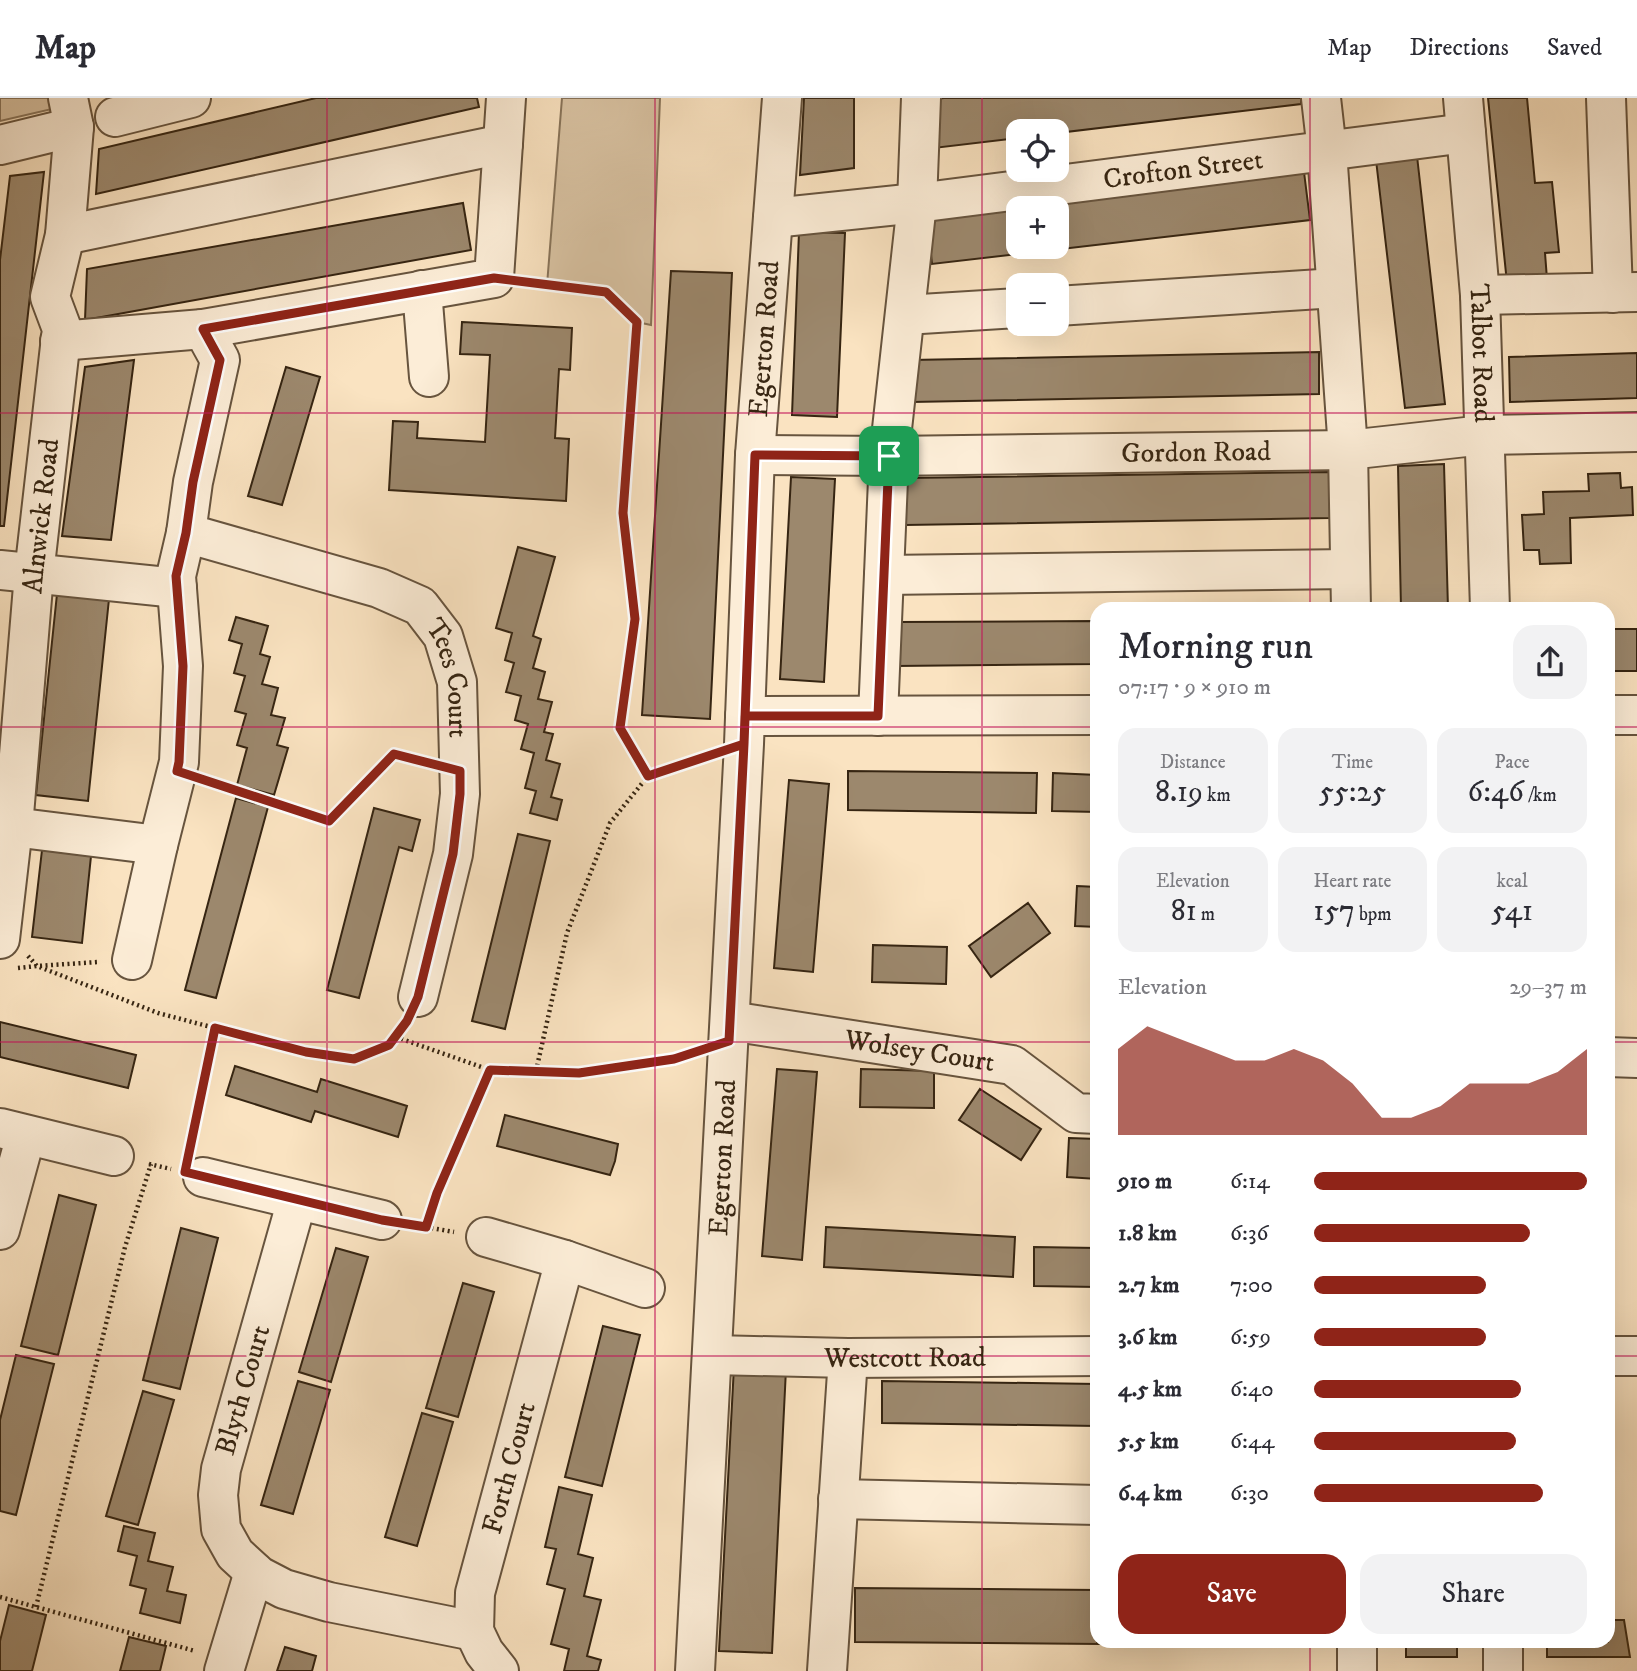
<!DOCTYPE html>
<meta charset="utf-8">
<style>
body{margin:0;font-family:"IM FELL DW Pica",serif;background:#f2f2f3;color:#2b2b33;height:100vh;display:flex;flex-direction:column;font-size:26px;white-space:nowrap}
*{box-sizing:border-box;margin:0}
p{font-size:23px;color:#7c7c81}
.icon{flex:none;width:38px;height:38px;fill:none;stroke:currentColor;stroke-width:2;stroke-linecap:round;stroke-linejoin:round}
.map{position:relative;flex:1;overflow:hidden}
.drawer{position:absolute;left:1090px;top:504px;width:525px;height:1046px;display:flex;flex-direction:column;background:#fff;border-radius:21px;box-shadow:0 7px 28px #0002}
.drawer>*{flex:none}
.tools{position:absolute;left:1006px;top:21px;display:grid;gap:14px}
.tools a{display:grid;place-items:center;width:63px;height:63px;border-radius:14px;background:#fff;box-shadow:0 7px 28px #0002;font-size:35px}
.pin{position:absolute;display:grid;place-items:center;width:60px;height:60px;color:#fff;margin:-30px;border-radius:14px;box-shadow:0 4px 10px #0006}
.round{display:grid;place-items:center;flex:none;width:74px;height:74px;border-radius:21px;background:#f2f2f3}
.summary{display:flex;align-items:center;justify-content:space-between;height:119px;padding:0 28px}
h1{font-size:38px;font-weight:600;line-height:52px}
.figures{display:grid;grid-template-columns:repeat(3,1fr);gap:10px;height:119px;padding:7px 28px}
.figures div{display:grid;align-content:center;border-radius:18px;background:#f2f2f3;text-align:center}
.figures b{font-size:30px;font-weight:600}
.figures small{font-size:19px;font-weight:400}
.figures p{font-size:19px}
.chart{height:196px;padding:14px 28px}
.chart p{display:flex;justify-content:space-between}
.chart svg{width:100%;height:126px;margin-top:7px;fill:#8f2418;opacity:.7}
.cta{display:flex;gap:14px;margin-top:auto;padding:14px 28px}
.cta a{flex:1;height:80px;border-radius:21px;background:#8f2418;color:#fff;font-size:28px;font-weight:600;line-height:80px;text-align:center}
.cta a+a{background:#f2f2f3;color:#2b2b33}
ul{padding:0 28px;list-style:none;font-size:23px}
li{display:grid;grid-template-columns:112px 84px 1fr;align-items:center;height:52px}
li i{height:18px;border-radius:9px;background:#8f2418}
header{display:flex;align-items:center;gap:42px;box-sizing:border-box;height:98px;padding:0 35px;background:#fff;border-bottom:2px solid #e1e1e2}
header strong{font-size:33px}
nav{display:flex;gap:38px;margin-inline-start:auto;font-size:24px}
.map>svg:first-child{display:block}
.green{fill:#d9c3a3;stroke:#88745a;stroke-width:2}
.building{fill:#9c886d;stroke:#362512;stroke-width:2;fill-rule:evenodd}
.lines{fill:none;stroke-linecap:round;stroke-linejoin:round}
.minor-casing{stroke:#67543e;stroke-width:42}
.path{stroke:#362512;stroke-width:4.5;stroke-dasharray:2 3.5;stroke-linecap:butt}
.minor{stroke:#fcedd7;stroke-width:38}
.route-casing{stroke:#fff;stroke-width:14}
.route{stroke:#8f2418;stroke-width:9}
.grid{fill:none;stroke:#c2185b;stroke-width:2;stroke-opacity:0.55}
.labels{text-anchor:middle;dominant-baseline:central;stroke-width:6;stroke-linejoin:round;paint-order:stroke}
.street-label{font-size:28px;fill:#362512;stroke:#fcedd7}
</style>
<header>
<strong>Map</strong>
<nav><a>Map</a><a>Directions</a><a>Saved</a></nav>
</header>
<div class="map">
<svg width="1637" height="1573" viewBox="0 0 1637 1573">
<rect width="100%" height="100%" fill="#fae3c1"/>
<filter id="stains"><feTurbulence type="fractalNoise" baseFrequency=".00286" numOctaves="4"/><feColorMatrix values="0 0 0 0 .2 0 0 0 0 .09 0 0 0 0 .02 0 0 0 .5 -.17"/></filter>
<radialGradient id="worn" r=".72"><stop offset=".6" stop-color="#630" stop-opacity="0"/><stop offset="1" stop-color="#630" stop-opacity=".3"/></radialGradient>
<!-- green -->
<path class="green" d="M 0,0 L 52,0 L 52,11 L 0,23 Z
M 562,0 L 660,0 L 651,227 L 637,224 L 606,194 L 547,187 Z"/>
<!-- building -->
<path class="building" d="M 316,0 L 477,0 L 479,9 L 96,96 L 99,51 Z
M 804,0 L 854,0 L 854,70 L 800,77 Z
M 944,0 L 1301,0 L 1301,6 L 1057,35 L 1057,33 L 1018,33 L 1018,40 L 934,50 L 928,2 Z
M 1488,0 L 1527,0 L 1535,85 L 1552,84 L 1559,154 L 1545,155 L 1547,181 L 1507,185 Z
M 1417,58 L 1445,306 L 1405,310 L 1376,62 Z
M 44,74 L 4,428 L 0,428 L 0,162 L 10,78 Z
M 1304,74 L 1310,122 L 932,166 L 927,119 ZM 1018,110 L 1057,110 L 1057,149 L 1018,149 Z
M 463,105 L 471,152 L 85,222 L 87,171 Z
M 799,134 L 845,135 L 837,319 L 792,317 Z
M 671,173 L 732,175 L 710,621 L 642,617 Z
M 462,224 L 572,230 L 570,272 L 559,271 L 555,340 L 569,341 L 566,403 L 389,392 L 393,323 L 418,324 L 417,340 L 485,344 L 490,257 L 460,256 Z
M 1319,254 L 1319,296 L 912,304 L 911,262 Z
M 1637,255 L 1637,300 L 1510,304 L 1509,259 Z
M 134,262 L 111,442 L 62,438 L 85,269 Z
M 286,269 L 320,279 L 282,407 L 248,398 Z
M 1444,366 L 1448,511 L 1401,511 L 1398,368 Z
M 1329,374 L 1330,420 L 905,427 L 904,380 Z
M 1620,375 L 1621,390 L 1632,389 L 1633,417 L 1570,420 L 1571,465 L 1540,466 L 1539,452 L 1524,452 L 1522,417 L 1544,416 L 1543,394 L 1589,393 L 1588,376 Z
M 791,379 L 835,381 L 824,584 L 780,581 Z
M 518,449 L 555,459 L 533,538 L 541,541 L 533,570 L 545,574 L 538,601 L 552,604 L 544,634 L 553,636 L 546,662 L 560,666 L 551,699 L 562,702 L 557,722 L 530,715 L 536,693 L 525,690 L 534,655 L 521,651 L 528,626 L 515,622 L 521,598 L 506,594 L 514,565 L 505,562 L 512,535 L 496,530 Z
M 57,496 L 109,501 L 88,703 L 36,697 Z
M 236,519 L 268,528 L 260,556 L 270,559 L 262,586 L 278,590 L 271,617 L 285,620 L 277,647 L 288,650 L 274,697 L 237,687 L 247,650 L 237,647 L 246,616 L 235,613 L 245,578 L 234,575 L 242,546 L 229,542 Z
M 1097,523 L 1097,566 L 896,568 L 896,524 Z
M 1608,531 L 1637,531 L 1637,573 L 1608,573 Z
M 848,673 L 1037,675 L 1036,715 L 848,712 Z
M 1053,675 L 1097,677 L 1097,714 L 1052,713 Z
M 789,682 L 829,686 L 813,874 L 774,870 Z
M 236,700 L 268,709 L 216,900 L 185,892 Z
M 374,710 L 420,722 L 412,753 L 399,749 L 359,900 L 327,892 Z
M 518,736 L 550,743 L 505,931 L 472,923 Z
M 42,752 L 91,758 L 82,845 L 32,839 Z
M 1077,788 L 1097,789 L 1097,829 L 1075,828 Z
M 1028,805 L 1050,835 L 991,879 L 969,848 Z
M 873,847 L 947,849 L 946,886 L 872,884 Z
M 0,924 L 136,957 L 128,990 L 0,959 Z
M 235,968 L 317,994 L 321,981 L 407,1008 L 398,1039 L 315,1013 L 311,1024 L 226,997 Z
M 777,971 L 817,974 L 802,1162 L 762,1158 Z
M 861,971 L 934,973 L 934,1010 L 860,1009 Z
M 980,991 L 1041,1031 L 1021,1062 L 959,1022 Z
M 505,1017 L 618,1046 L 615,1063 L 610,1077 L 497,1048 Z
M 1069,1040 L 1097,1041 L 1097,1081 L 1067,1079 Z
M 59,1097 L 96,1107 L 58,1257 L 21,1248 Z
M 826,1129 L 1015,1139 L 1013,1179 L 824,1169 Z
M 181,1130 L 218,1140 L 180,1291 L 143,1282 Z
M 1034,1149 L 1097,1150 L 1097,1189 L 1034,1188 Z
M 336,1150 L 368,1159 L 331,1284 L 299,1274 Z
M 463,1185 L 494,1194 L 458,1319 L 426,1310 Z
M 603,1228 L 640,1237 L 602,1388 L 565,1379 Z
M 16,1257 L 54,1266 L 16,1417 L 0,1413 L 0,1322 Z
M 734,1268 L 786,1271 L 772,1555 L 719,1553 Z
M 298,1283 L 330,1292 L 293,1416 L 261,1407 Z
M 882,1283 L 1097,1286 L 1097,1328 L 882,1325 Z
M 143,1293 L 174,1302 L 138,1427 L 106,1418 Z
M 422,1315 L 453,1324 L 417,1448 L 385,1439 Z
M 559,1389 L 592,1397 L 578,1456 L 593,1460 L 584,1498 L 601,1502 L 587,1558 L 601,1562 L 598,1573 L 564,1573 L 569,1551 L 551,1546 L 565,1491 L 547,1486 L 556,1451 L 545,1449 Z
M 124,1428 L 155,1435 L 148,1463 L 173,1469 L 167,1493 L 186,1497 L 180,1525 L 140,1515 L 146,1491 L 130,1487 L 137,1458 L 118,1453 Z
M 855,1490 L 1097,1492 L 1097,1544 L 1340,1544 L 1340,1548 L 855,1544 Z
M 9,1507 L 46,1517 L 32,1573 L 0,1573 L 0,1543 Z
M 1608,1522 L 1624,1522 L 1630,1559 L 1547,1559 L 1547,1544 L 1608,1544 Z
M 129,1539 L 166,1548 L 160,1573 L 120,1573 Z
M 1406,1544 L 1457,1544 L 1457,1559 L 1406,1559 Z
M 285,1549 L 316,1558 L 312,1573 L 277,1573 Z"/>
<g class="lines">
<!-- minor casing -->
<g class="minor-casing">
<g id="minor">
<path d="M 1321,0 L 1327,53 L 1348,352 L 1351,511"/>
<path id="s1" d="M 1463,0 L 1480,197 L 1490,511"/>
<path d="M 1606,0 L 1613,195"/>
<path d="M 115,19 L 191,0"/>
<path d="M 0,47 L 74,29"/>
<path id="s2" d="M 773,120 L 917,105 L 1466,35"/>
<path d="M 65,137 L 503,46"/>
<path d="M 422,192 L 429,279"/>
<path d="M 1480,197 L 1637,194"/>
<path d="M 1057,208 L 1336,190"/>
<path d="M 905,217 L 1018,210"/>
<path d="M 60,243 L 203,231 L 494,180 L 506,0"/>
<path id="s3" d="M 755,357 L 889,358 L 1348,352 L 1484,337 L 1637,334"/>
<path id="s4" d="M 186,435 L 379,490 L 420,508 L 443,538 L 457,584 L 460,696 L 453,756 L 418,899"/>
<path d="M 0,472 L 177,490"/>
<path d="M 884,477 L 1350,471"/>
<path d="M 1608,617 L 1637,617"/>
<path d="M 745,618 L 1097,617"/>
<path d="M 878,618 L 889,358 L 917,105 L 921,0"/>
<path d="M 13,729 L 158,747"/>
<path id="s5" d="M 0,841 L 13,729 L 34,476 L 62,231 L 50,199 L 65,137 L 74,29 L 68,0"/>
<path d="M 132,862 L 158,747 L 179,664 L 183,568 L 176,478 L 186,435 L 193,384 L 220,262 L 203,231"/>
<path id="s6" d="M 730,923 L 1012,967 L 1076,1015 L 1097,1016"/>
<path d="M 1608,959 L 1637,960"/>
<path d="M 0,1030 L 114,1058"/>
<path d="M 203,1079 L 382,1122"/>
<path d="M 297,1102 L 221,1371 L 218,1397 L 221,1431 L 235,1456 L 259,1478 L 284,1491 L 329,1504 L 474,1533"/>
<path d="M 0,1132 L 26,1037"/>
<path d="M 486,1139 L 565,1162 L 645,1190"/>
<path id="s7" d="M 713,1257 L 848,1260 L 1097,1258"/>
<path d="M 1608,1258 L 1637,1258"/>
<path d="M 838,1401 L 1097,1407"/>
<path d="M 1357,1544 L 1357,1573"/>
<path d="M 224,1573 L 254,1474"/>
<path id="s8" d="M 499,1573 L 484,1554 L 474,1533 L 475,1495 L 565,1162"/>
<path id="s9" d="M 695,1573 L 744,646 L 755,357 L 782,0"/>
<path d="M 827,1573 L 848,1260"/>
<path d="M 1503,1573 L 1503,1544"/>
</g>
</g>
<!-- path -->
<path class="path" d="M 527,184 L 606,194 L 637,224 L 623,415 L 635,521 L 620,630 L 648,678
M 208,683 L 329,723 L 394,656 L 426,664
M 28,858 L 37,868 L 98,864
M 18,870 L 37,868 L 158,915 L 306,954 L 354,961 L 389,947 L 403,928
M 396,939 L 490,972 L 579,975 L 674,961 L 695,954
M 536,973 L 567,835 L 610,725 L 648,678 L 708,658
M 190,1050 L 215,930
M 149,1066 L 171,1071
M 415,1127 L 426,1129 L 437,1095 L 490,972
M 426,1129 L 454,1134
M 0,1499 L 195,1553
M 36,1509 L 125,1149 L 151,1066"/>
<!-- minor -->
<use href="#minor" class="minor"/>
</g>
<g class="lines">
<!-- route casing -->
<g class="route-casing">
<path id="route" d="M 889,358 L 878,618 L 745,618 L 744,646 L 648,678 L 620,630 L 635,521 L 623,415 L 637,224 L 606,194 L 494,180 L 203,231 L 220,262 L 193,384 L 186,435 L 176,478 L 183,568 L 179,664 L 177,673 L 329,723 L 394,656 L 460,673 L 460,696 L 453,756 L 418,899 L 407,923 L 389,947 L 354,961 L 306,954 L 215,930 L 185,1074 L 382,1122 L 426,1129 L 437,1095 L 490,972 L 579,975 L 674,961 L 729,943 L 744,646 L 755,357 L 889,358"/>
</g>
<!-- route -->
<use href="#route" class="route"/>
</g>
<!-- grid -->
<path class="grid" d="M 327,0 L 327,1573M 655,0 L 655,1573M 982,0 L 982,1573M 1310,0 L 1310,511M 0,315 L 1637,315M 0,629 L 1097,629M 1608,629 L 1637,629M 0,944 L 1097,944M 1608,944 L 1637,944M 0,1258 L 1097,1258M 1608,1258 L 1637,1258M 1310,1544 L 1310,1573"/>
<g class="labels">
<!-- street labels -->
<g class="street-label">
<text stroke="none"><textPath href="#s2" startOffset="413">Crofton Street</textPath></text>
<text stroke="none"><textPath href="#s9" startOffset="1334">Egerton Road</textPath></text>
<text stroke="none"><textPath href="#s1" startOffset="256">Talbot Road</textPath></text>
<text stroke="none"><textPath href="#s3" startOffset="441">Gordon Road</textPath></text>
<text stroke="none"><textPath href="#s5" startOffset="425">Alnwick Road</textPath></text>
<text stroke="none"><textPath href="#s4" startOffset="326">Tees Court</textPath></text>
<text stroke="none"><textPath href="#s6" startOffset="192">Wolsey Court</textPath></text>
<text stroke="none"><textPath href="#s9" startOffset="514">Egerton Road</textPath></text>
<text stroke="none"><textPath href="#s7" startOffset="192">Westcott Road</textPath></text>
<text transform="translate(243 1292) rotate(-74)">Blyth Court</text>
<text stroke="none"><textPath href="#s8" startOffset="215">Forth Court</textPath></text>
</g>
</g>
<rect width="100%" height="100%" filter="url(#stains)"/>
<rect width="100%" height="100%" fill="url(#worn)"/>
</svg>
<div class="tools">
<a><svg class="icon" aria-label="locate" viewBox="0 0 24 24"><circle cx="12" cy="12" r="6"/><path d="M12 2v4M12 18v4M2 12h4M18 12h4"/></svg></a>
<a>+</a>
<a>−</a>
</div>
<div class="pin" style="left:889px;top:358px;background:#1e9e55"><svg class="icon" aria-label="arrive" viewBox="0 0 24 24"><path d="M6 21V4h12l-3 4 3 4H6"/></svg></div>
<section class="drawer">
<div class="summary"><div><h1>Morning run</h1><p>07:17 · 9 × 910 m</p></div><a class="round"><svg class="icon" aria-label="share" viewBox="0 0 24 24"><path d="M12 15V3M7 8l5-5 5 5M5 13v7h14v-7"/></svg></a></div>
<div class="figures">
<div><p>Distance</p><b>8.19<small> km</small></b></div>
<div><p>Time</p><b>55:25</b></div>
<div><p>Pace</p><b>6:46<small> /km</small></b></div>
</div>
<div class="figures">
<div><p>Elevation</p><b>81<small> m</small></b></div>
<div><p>Heart rate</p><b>157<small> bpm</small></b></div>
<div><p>kcal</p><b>541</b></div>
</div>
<div class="chart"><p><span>Elevation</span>29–37 m</p>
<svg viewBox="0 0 160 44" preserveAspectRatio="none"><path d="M0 44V14L10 6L20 10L30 14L40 18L50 18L60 14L70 18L80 26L90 38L100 38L110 34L120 26L130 26L140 26L150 22L160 14V44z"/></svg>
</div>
<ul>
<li><b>910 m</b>6:14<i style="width:100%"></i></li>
<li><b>1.8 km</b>6:36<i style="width:79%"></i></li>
<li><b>2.7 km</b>7:00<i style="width:63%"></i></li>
<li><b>3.6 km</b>6:59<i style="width:63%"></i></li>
<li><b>4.5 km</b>6:40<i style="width:76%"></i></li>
<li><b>5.5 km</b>6:44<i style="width:74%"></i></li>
<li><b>6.4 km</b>6:30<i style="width:84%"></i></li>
</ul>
<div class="cta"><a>Save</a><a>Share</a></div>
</section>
</div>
